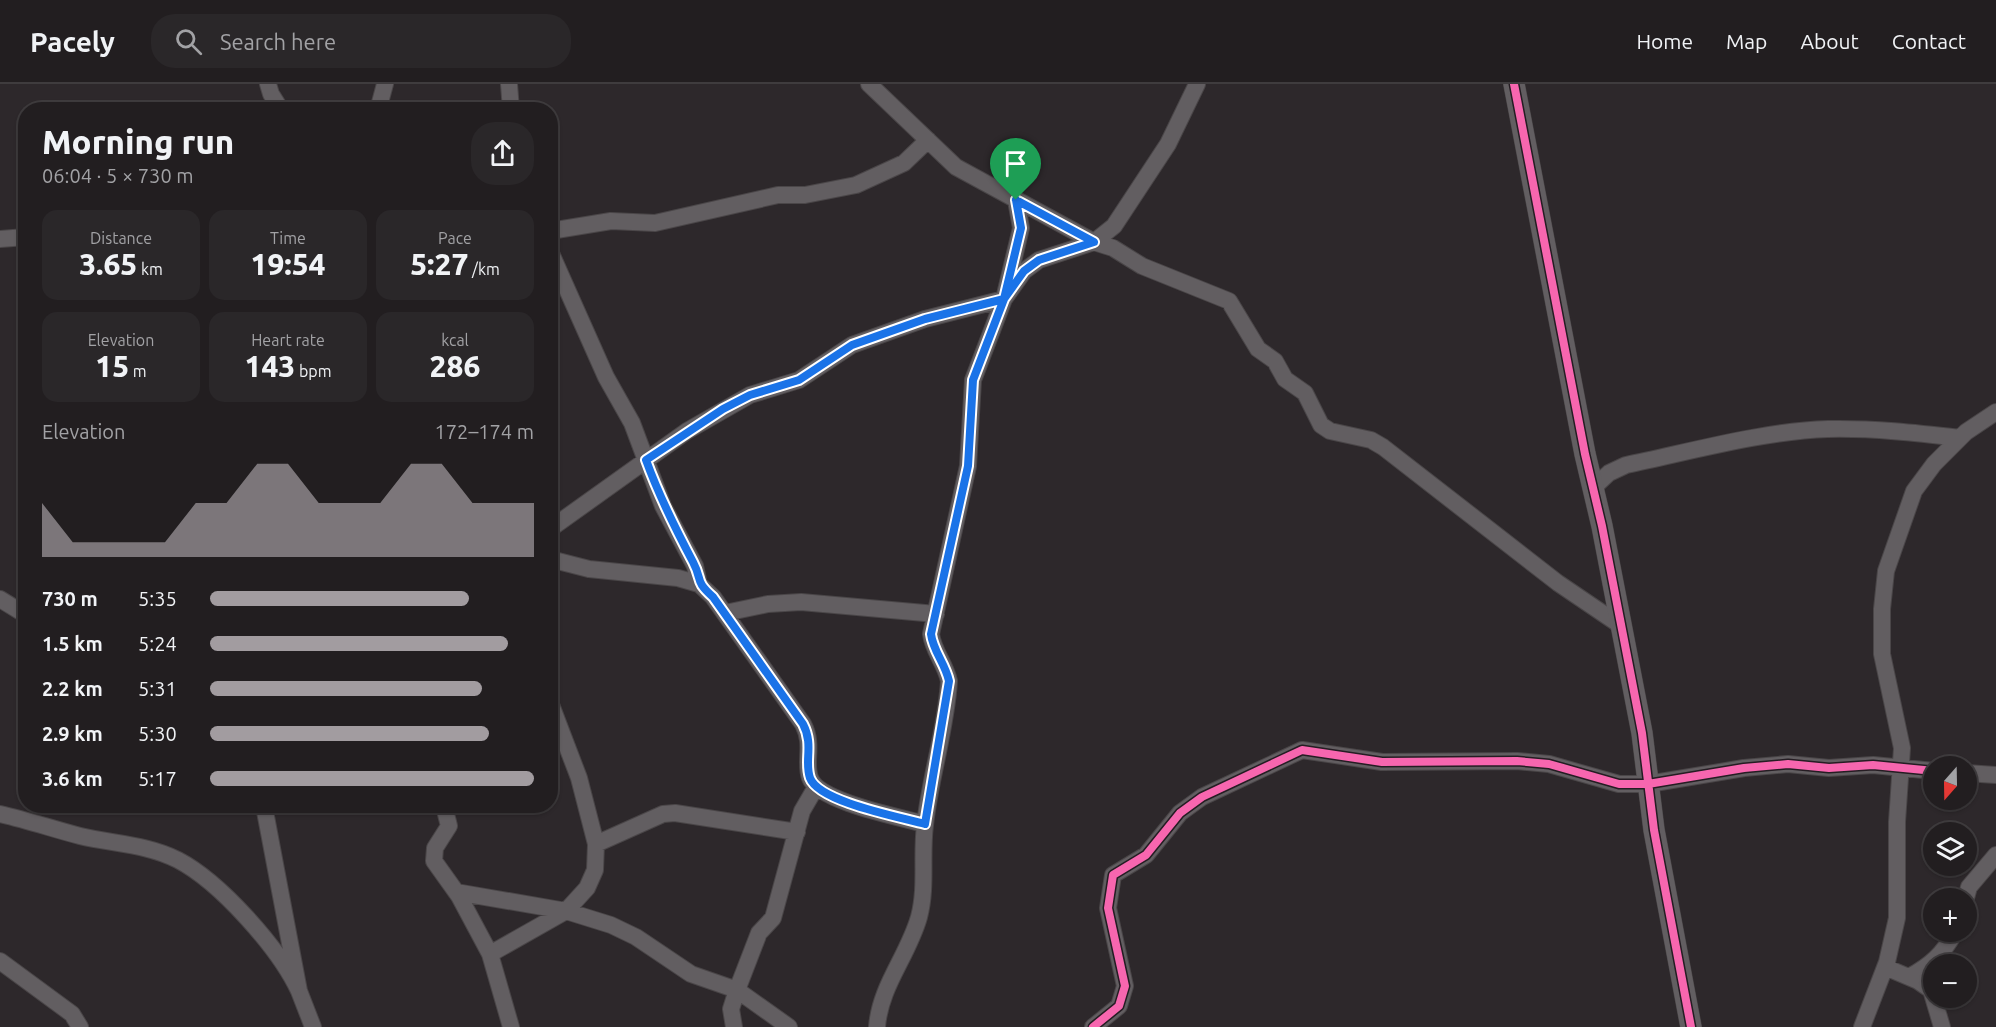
<!DOCTYPE html>
<meta charset="utf-8">
<style>
body{margin:0;font-family:Ubuntu,sans-serif;background:#2a2729;color:#f1f3f6;height:100vh;display:flex;flex-direction:column;font-size:22px;white-space:nowrap}
*{box-sizing:border-box;margin:0}
p{font-size:20px;color:#a2a2a5}
.icon{flex:none;width:33px;height:33px;fill:none;stroke:currentColor;stroke-width:2;stroke-linecap:round;stroke-linejoin:round}
.map{position:relative;flex:1;overflow:hidden}
.sheet{position:absolute;left:18px;top:18px;width:540px;height:711px;display:flex;flex-direction:column;background:#221e20;border-radius:24px;box-shadow:0 2px 4px #0004,0 0 0 2px #3f3c3e}
.sheet>*{flex:none}
.needle{width:39px;rotate:200deg}
.tools{position:absolute;left:1923px;top:672px;display:grid;gap:12px}
.tools a{display:grid;place-items:center;width:54px;height:54px;border-radius:50%;background:#221e20;box-shadow:0 2px 4px #0004,0 0 0 2px #3f3c3e;font-size:30px}
.pin{position:absolute;display:grid;place-items:center;width:51px;height:51px;color:#fff;margin:-62px -26px;border-radius:50% 50% 50% 0;rotate:-45deg;box-shadow:0 0 6px #0007}
.pin .icon{rotate:45deg}
.round{display:grid;place-items:center;flex:none;width:63px;height:63px;border-radius:24px;background:#2a2729}
.overview{display:flex;align-items:center;justify-content:space-between;height:102px;padding:0 24px}
h1{font-size:33px;font-weight:800;line-height:45px}
.stats{display:grid;grid-template-columns:repeat(3,1fr);gap:9px;height:102px;padding:6px 24px}
.stats div{display:grid;align-content:center;border-radius:15px;background:#2a2729;text-align:center}
.stats b{font-size:30px;font-weight:800}
.stats small{font-size:16px;font-weight:400}
.stats p{font-size:16px}
.chart{height:168px;padding:12px 24px}
.chart p{display:flex;justify-content:space-between}
.chart svg{width:100%;height:108px;margin-top:6px;fill:#a29ca0;opacity:.7}
ul{padding:0 24px;list-style:none;font-size:20px}
li{display:grid;grid-template-columns:96px 72px 1fr;align-items:center;height:45px}
li i{height:15px;border-radius:8px;background:#a29ca0}
header{display:flex;align-items:center;gap:36px;box-sizing:border-box;height:84px;padding:0 30px;background:#221e20;border-bottom:2px solid #3f3c3e}
header strong{font-size:28px}
nav{display:flex;gap:33px;margin-inline-start:auto;font-size:21px}
.search{width:420px;height:54px;background:#2a2729;display:flex;align-items:center;gap:15px;box-sizing:border-box;padding:0 21px;border-radius:24px;color:#a2a2a5;font-size:22px}
.map>svg:first-child{display:block}
.lines{fill:none;stroke-linecap:round;stroke-linejoin:round}
.minor-casing{stroke:#4a4648;stroke-width:18}
.tertiary-casing{stroke:#4a4648;stroke-width:22}
.minor{stroke:#625e61;stroke-width:16}
.tertiary{stroke:#625e61;stroke-width:21}
.cycleway-casing{stroke:#251d23;stroke-width:11}
.cycleway{stroke:#f766af;stroke-width:8}
.route-casing{stroke:#fff;stroke-width:12}
.route{stroke:#1a73e8;stroke-width:8}
</style>
<header>
<strong>Pacely</strong>
<div class="search"><svg class="icon" aria-label="search" viewBox="0 0 24 24"><circle cx="10" cy="10" r="6"/><path d="M15 15l6 6"/></svg>Search here</div>
<nav><a>Home</a><a>Map</a><a>About</a><a>Contact</a></nav>
</header>
<div class="map">
<svg width="1996" height="943" viewBox="0 0 1996 943">
<rect width="100%" height="100%" fill="#2d282b"/>
<g class="lines">
<!-- minor casing -->
<g class="minor-casing">
<path id="minor" d="M 268,0 L 271,10 L 281,26
M 509,0 L 511,26
M 869,0 L 956,83 L 1094,158 L 1113,164 L 1142,182 L 1229,217 L 1258,265 L 1275,277 L 1285,295 L 1305,309 L 1321,341 L 1330,347 L 1371,356 L 1383,363 L 1558,499 L 1620,541
M 378,26 L 385,0
M 550,147 L 611,137 L 655,139 L 778,111 L 805,111 L 856,101 L 904,79 L 928,56
M 0,155 L 26,153
M 550,167 L 606,293 L 632,339 L 663,422 L 695,482 L 699,500
M 1593,404 L 1609,389 L 1626,381 C 1689,368 1764,347 1828,345 C 1872,344 1917,349 1960,354
M 550,445 L 687,347 L 750,311 L 799,296 L 852,261 L 925,235 L 1004,215 L 1024,187 L 1039,176 L 1094,158 L 1114,142 L 1168,60 L 1197,0
M 550,475 L 589,485 L 678,494 L 699,500 L 713,513 L 803,640 C 814,661 804,677 810,694 C 819,718 900,733 925,740
M 0,515 L 26,531
M 725,529 L 768,520 L 801,518 L 936,530
M 1966,689 L 1996,691
M 264,722 L 299,907 L 313,943
M 444,722 L 449,742 L 435,764 L 434,777 L 459,812 L 490,870 L 511,943
M 0,730 C 27,736 53,745 80,752 C 113,760 147,760 178,776 C 220,798 279,864 299,907
M 596,760 L 663,730 L 675,729 L 797,748
M 456,808 L 566,827 L 611,841 L 636,853 L 691,890 L 737,906 L 789,943
M 1966,814 L 1969,803 L 1996,771
M 490,870 L 566,827 L 587,804 L 595,786 L 596,760 L 579,694 L 550,618
M 0,877 L 72,930 L 80,943
M 1885,883 L 1918,897 L 1931,906 L 1942,943
M 1909,893 C 1931,881 1943,870 1955,848
M 734,943 L 731,925 L 737,906 L 759,849 L 773,834 L 802,727 L 816,703
M 877,943 C 880,902 908,872 919,833 C 927,803 921,772 925,741 C 930,693 946,646 949,597 C 945,579 933,567 931,550 L 968,382 L 973,296 L 1004,215 L 1021,144 L 1016,116
M 1093,943 L 1119,922 L 1125,902 L 1108,824 L 1113,791 L 1146,771 L 1180,729 L 1202,713 L 1302,666 L 1382,678 L 1517,677 L 1549,680 L 1619,700 L 1648,700 L 1744,684 L 1788,680 L 1829,684 L 1873,681 L 1934,687
M 1862,943 L 1887,878 L 1897,834 L 1897,738 L 1902,664 L 1882,570 L 1882,525 L 1886,487 L 1914,407 L 1934,380 L 1966,348 L 1996,328"/>
</g>
<!-- tertiary casing -->
<g class="tertiary-casing">
<path id="tertiary" d="M 1514,0 L 1585,370 L 1602,442 L 1642,649 L 1654,746 L 1691,943"/>
</g>
<!-- minor -->
<use href="#minor" class="minor"/>
<!-- tertiary -->
<use href="#tertiary" class="tertiary"/>
<!-- cycleway casing -->
<g class="cycleway-casing">
<path id="cycleway" d="M 1514,0 L 1585,370 L 1602,442 L 1642,649 L 1654,746 L 1691,943
M 1093,943 L 1119,922 L 1125,902 L 1108,824 L 1113,791 L 1146,771 L 1180,729 L 1202,713 L 1302,666 L 1382,678 L 1517,677 L 1549,680 L 1619,700 L 1648,700 L 1744,684 L 1788,680 L 1829,684 L 1873,681 L 1934,687"/>
</g>
<!-- cycleway -->
<use href="#cycleway" class="cycleway"/>
</g>
<g class="lines">
<!-- route casing -->
<g class="route-casing">
<path id="route" d="M 1016,116 L 1021,144 L 1004,215 L 973,296 L 968,382 L 931,550 C 933,567 945,579 949,597 L 925,740 C 900,733 819,718 810,694 C 804,677 814,661 803,640 L 713,513 C 694,496 703,497 693,478 C 675,444 659,412 646,376 L 723,325 L 750,311 L 799,296 L 852,261 L 925,235 L 1004,215 L 1024,187 L 1039,176 L 1094,158 L 1016,116"/>
</g>
<!-- route -->
<use href="#route" class="route"/>
</g>
</svg>
<div class="tools">
<a><svg class="needle" viewBox="-14 -14 28 28"><path d="M0-13l5 13h-10z" fill="#e53935"/><path d="M0 13l5-13h-10z" fill="#a2a2a5"/></svg></a>
<a><svg class="icon" aria-label="layers" viewBox="0 0 24 24"><path d="M12 4l9 5-9 5-9-5zM3 14l9 5 9-5"/></svg></a>
<a>+</a>
<a>−</a>
</div>
<div class="pin" style="left:1016px;top:116px;background:#1e9e55"><svg class="icon" aria-label="arrive" viewBox="0 0 24 24"><path d="M6 21V4h12l-3 4 3 4H6"/></svg></div>
<section class="sheet">
<div class="overview"><div><h1>Morning run</h1><p>06:04 · 5 × 730 m</p></div><a class="round"><svg class="icon" aria-label="share" viewBox="0 0 24 24"><path d="M12 15V3M7 8l5-5 5 5M5 13v7h14v-7"/></svg></a></div>
<div class="stats">
<div><p>Distance</p><b>3.65<small> km</small></b></div>
<div><p>Time</p><b>19:54</b></div>
<div><p>Pace</p><b>5:27<small> /km</small></b></div>
</div>
<div class="stats">
<div><p>Elevation</p><b>15<small> m</small></b></div>
<div><p>Heart rate</p><b>143<small> bpm</small></b></div>
<div><p>kcal</p><b>286</b></div>
</div>
<div class="chart"><p><span>Elevation</span>172–174 m</p>
<svg viewBox="0 0 160 44" preserveAspectRatio="none"><path d="M0 44V22L10 38L20 38L30 38L40 38L50 22L60 22L70 6L80 6L90 22L100 22L110 22L120 6L130 6L140 22L150 22L160 22V44z"/></svg>
</div>
<ul>
<li><b>730 m</b>5:35<i style="width:80%"></i></li>
<li><b>1.5 km</b>5:24<i style="width:92%"></i></li>
<li><b>2.2 km</b>5:31<i style="width:84%"></i></li>
<li><b>2.9 km</b>5:30<i style="width:86%"></i></li>
<li><b>3.6 km</b>5:17<i style="width:100%"></i></li>
</ul>
</section>
</div>
